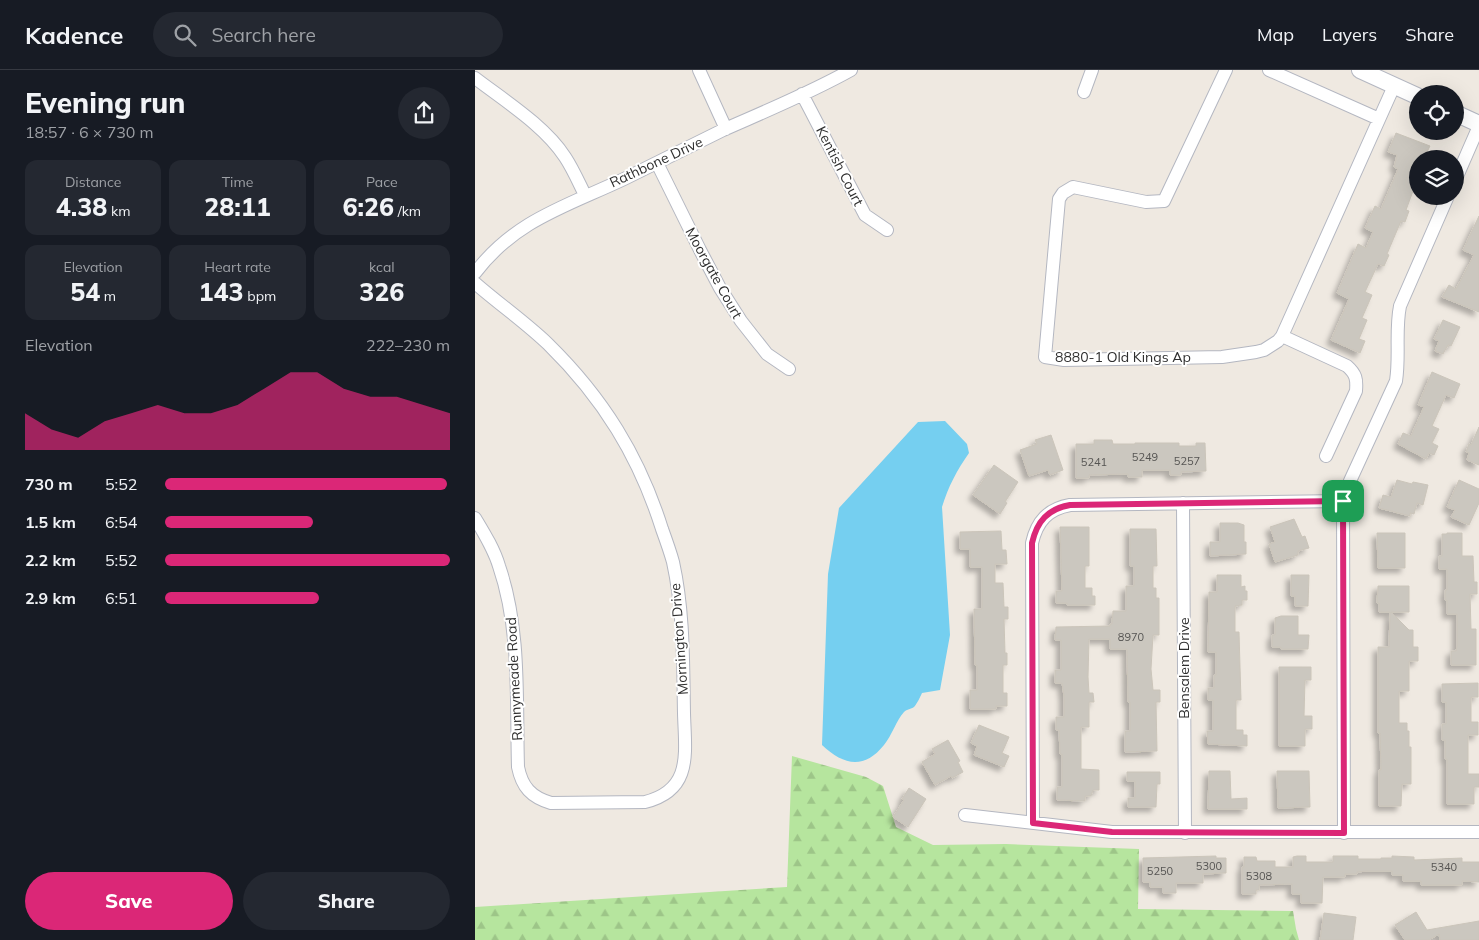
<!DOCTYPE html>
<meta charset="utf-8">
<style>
body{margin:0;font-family:Mulish,sans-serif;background:#242831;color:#f1f3f6;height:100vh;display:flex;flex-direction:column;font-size:19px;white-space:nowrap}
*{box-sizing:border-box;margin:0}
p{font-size:16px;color:#9ea1a6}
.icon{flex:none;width:28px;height:28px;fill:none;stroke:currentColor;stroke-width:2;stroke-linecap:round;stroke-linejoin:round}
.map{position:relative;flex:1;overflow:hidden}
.details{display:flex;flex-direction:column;background:#171b24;width:475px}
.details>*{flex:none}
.fabs{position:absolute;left:934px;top:15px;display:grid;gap:10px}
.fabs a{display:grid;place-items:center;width:55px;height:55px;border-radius:50%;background:#171b24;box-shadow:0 5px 20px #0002;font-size:25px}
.pin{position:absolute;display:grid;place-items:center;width:42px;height:42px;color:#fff;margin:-21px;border-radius:10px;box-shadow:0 2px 8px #0006}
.round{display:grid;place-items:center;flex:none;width:52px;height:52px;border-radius:26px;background:#242831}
.headline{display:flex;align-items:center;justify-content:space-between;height:85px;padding:0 25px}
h1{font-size:28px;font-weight:800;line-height:38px}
.figures{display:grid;grid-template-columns:repeat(3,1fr);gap:8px;height:85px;padding:5px 25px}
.figures div{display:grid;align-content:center;border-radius:12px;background:#242831;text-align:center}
.figures b{font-size:25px;font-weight:800}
.figures small{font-size:14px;font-weight:400}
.figures p{font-size:14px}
.chart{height:140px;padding:10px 25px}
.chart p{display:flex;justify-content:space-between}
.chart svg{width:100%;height:90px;margin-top:5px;fill:#db2777;opacity:.7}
.button{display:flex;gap:10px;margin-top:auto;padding:10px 25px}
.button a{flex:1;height:58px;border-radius:30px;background:#db2777;color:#fff;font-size:20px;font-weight:800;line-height:58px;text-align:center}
.button a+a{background:#242831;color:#f1f3f6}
ul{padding:0 25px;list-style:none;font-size:16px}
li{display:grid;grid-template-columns:80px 60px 1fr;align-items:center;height:38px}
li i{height:12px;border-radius:6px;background:#db2777}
header{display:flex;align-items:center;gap:30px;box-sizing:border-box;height:70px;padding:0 25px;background:#171b24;border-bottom:1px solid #363941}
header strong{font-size:24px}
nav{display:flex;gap:28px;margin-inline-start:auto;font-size:18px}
.search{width:350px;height:45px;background:#242831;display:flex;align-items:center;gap:12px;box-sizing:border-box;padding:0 18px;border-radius:28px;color:#9ea1a6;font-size:19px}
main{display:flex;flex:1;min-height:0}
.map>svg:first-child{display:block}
.forest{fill:url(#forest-firs)}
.water{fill:#75cff0}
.building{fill:#cbc7bf;stroke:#cbc5ba;filter:url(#shadow)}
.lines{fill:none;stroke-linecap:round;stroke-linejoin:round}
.minor-casing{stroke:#b4b7c1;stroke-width:14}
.tertiary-casing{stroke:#b4b7c1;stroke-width:18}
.minor{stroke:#fff;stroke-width:12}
.tertiary{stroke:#fff;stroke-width:16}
.route-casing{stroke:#fff;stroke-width:10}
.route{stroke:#db2777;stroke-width:6}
.labels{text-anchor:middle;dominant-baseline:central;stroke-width:4;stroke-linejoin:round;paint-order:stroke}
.number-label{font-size:11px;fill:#555452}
.street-label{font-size:14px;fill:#2e2e2e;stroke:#fff}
</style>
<header>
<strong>Kadence</strong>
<div class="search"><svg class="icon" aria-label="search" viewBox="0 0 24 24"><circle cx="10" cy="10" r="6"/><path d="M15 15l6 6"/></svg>Search here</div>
<nav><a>Map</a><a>Layers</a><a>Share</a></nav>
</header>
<main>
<section class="details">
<div class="headline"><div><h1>Evening run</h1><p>18:57 · 6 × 730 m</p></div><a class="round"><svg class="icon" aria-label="share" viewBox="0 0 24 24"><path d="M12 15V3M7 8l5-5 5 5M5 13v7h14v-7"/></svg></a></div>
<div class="figures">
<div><p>Distance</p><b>4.38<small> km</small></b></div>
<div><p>Time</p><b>28:11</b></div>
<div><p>Pace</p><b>6:26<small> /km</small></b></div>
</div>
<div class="figures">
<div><p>Elevation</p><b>54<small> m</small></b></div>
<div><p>Heart rate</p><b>143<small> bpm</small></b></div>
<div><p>kcal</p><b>326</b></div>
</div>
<div class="chart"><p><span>Elevation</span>222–230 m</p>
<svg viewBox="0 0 160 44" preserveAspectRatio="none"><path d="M0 44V26L10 34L20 38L30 30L40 26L50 22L60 26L70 26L80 22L90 14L100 6L110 6L120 14L130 18L140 18L150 22L160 26V44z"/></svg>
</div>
<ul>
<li><b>730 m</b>5:52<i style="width:99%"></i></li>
<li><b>1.5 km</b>6:54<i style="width:52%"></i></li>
<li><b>2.2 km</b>5:52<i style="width:100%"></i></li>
<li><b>2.9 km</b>6:51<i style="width:54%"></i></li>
</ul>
<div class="button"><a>Save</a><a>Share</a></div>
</section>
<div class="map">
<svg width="1004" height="870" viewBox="0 0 1004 870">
<defs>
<pattern id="forest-firs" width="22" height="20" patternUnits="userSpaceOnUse" patternTransform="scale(1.25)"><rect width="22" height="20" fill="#b6e59e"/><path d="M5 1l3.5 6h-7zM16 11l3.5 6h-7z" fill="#9dc588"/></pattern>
<filter id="shadow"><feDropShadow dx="-4.5" dy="4.5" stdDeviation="2.5" flood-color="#0004"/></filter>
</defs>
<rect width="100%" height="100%" fill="#efe9e1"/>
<!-- forest -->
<path class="forest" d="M 317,686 L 391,707 L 408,716 L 421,757 L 458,775 L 531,774 L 664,779 L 663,839 L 818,841 L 821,859 L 824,870 L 0,870 L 0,837 L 312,817 Z"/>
<!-- water -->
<path class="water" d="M 470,351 L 492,374 L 494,383 C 482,400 473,417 467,437 L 475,565 L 465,620 L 447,623 C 445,627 442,634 439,637 C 436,639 432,639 429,642 C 421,651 417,665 409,675 C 389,700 368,695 347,675 L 353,504 L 364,438 L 443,352 Z"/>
<!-- building -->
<path class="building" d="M 921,63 L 955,76 L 952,82 L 965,89 L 942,89 L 942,110 L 931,140 L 934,141 L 930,152 L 926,151 L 912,184 L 914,185 L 909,196 L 903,194 L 890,222 L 897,225 L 887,248 L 892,250 L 884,269 L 890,271 L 885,283 L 856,270 L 874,229 L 862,223 L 883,174 L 891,178 L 898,162 L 890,158 L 900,136 L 906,139 L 923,99 L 919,97 L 922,85 L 913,82 Z
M 1004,146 L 1004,242 L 967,227 L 974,215 L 981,219 L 999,185 L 988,180 Z
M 968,250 L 985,257 L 976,276 L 973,275 L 968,284 L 960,281 L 964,271 L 959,269 Z
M 957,302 L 985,314 L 979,328 L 971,325 L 957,356 L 964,359 L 957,373 L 963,376 L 959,385 L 954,383 L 951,389 L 923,374 L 928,363 L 936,366 L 949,337 L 943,335 Z
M 1004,357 L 1004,395 L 992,390 L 994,383 L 991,382 L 994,374 L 996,375 Z
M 576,365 L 588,400 L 575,405 L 573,400 L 554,406 L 545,380 L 562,374 L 560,370 Z
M 619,370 L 637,370 L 638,374 L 660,374 L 660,373 L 704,373 L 704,376 L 721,376 L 721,373 L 730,373 L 731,401 L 706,402 L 706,405 L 695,405 L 695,400 L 667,400 L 667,407 L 653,407 L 653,404 L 614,405 L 614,408 L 601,408 L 601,374 L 619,374 Z
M 519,395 L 543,412 L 530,432 L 532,433 L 525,444 L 498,425 Z
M 922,410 L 937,414 L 938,412 L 953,415 L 948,435 L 942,433 L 939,444 L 935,443 L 935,446 L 904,438 L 908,425 L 916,427 Z
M 984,410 L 1004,419 L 1004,433 L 994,455 L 976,447 L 980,440 L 972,437 Z
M 819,449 L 827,467 L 830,466 L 834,478 L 823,481 L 823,485 L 800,492 L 794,474 L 800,472 L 795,457 Z
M 745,453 L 763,453 L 769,455 L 769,472 L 771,472 L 771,484 L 735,486 L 735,472 L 745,472 Z
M 585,457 L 614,457 L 614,496 L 610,496 L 610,518 L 617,518 L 617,526 L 620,526 L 620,535 L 592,535 L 592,533 L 581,533 L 581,521 L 587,521 Z
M 655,459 L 681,459 L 682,496 L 678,496 L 678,518 L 681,518 L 681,528 L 684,528 L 684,565 L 678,565 L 676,599 L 678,620 L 685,620 L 685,632 L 681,632 L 682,681 L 650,682 L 650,661 L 655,661 L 655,632 L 653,632 L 652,579 L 635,579 L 635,569 L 614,569 L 613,607 L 614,623 L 618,623 L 619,632 L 614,632 L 614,657 L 606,657 L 606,699 L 624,700 L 624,720 L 618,720 L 616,726 L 610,726 L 610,731 L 582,730 L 582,717 L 587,717 L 587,684 L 585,684 L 584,660 L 581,660 L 581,647 L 589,647 L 589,626 L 587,613 L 580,613 L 580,600 L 586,600 L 586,570 L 580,570 L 581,557 L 635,556 L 635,554 L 637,554 L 638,541 L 651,541 L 651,516 L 659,516 L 659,496 L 655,496 Z
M 526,461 L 527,480 L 531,480 L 532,494 L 520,494 L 520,513 L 528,513 L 529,537 L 533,537 L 533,549 L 529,549 L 530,583 L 532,583 L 532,595 L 528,595 L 528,623 L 532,623 L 532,636 L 521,636 L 521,639 L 495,639 L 495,620 L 502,620 L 502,595 L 500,595 L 499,539 L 507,539 L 507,497 L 495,497 L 495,479 L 485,479 L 485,462 Z
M 902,463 L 930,463 L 930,498 L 903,498 Z
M 972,463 L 987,463 L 987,486 L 998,486 L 999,512 L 1002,512 L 1002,524 L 995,524 L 996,559 L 1001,559 L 1001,595 L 976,595 L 976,581 L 981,581 L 982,576 L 982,544 L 972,544 L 972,530 L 970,530 L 970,520 L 972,520 L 972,499 L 964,499 L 964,486 L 967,486 L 967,464 L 972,464 Z
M 742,505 L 766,505 L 766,517 L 770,516 L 770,521 L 772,521 L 772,530 L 767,530 L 767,535 L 760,536 L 760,562 L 764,562 L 765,597 L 766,630 L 761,630 L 761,660 L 768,660 L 768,665 L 772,665 L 772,676 L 733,674 L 732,661 L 738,661 L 738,630 L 733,630 L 733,618 L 739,618 L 739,605 L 741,605 L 741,582 L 733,582 L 734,522 L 742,522 Z
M 816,505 L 834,505 L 833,536 L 820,536 L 820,526 L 816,526 Z
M 903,516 L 934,516 L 934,542 L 916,542 L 934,560 L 938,560 L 938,577 L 943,577 L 943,591 L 934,591 L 934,621 L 924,621 L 924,653 L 932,653 L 932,661 L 934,661 L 934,677 L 936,677 L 936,714 L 927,714 L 926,736 L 904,736 L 904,700 L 906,700 L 905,663 L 903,663 L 903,577 L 914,577 L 915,542 L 904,542 L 904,533 L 902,533 Z
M 806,546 L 823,546 L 823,565 L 834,565 L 833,579 L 806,579 L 806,577 L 797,577 L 797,565 L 800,565 L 800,548 Z
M 804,597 L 836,597 L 836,610 L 830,610 L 829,646 L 837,646 L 837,659 L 830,659 L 830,676 L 804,676 Z
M 1003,613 L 1003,627 L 996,627 L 996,652 L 1003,652 L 1003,665 L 993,665 L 993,704 L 1004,704 L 1004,717 L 999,717 L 999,734 L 972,734 L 972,689 L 970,689 L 970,670 L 967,670 L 967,654 L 971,654 L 971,632 L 967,632 L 967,614 Z
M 504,655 L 534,667 L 527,683 L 534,686 L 529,697 L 499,685 L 502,676 L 496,673 Z
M 473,670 L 485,691 L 483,692 L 488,702 L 477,708 L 476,706 L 460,715 L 447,692 L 460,684 L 457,679 Z
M 734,701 L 755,701 L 756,729 L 772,728 L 772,739 L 733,739 Z
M 802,701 L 834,701 L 835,737 L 803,738 Z
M 652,702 L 685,702 L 685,714 L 682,714 L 681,737 L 653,737 L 653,728 L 660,728 L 660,711 L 652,711 Z
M 434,718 L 451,729 L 433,757 L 418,747 L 429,730 L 427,729 Z
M 741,786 L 741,788 L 751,788 L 751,803 L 728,804 L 728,813 L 701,813 L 701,823 L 688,823 L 688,817 L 675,817 L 675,812 L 668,812 L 668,788 Z
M 822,786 L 831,786 L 831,792 L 858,792 L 858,786 L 883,786 L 883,789 L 906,789 L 906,788 L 917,788 L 917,786 L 939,787 L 939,790 L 987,788 L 987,792 L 1004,792 L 1004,812 L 987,811 L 987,815 L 946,815 L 946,811 L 928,811 L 928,805 L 917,805 L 917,801 L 893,801 L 882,802 L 882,804 L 870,804 L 870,807 L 848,807 L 847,833 L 826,833 L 826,824 L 817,824 L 817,814 L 784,815 L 784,820 L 781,820 L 781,824 L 767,824 L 767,797 L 769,797 L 769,787 L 781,787 L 782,791 L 800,791 L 800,797 L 818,797 L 818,787 Z
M 941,842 L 952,860 L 1004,851 L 1004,870 L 965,870 L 964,864 L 954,870 L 930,870 L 920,855 Z
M 849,843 L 881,847 L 878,870 L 845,870 Z"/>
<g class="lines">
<!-- minor casing -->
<g class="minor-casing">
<path id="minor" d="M 224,0 L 251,59
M 751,0 L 689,131 L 671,132 L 598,117 L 588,123 L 584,129 L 570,287 L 589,290 L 747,287 L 781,282 L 789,280 L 803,271 L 807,266 L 820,237 L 919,16
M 794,0 L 904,49
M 0,8 C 30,31 70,56 90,87 C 98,99 104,113 110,125
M 609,22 L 617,0
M 327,24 L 390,145 L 412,160
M 182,93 L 225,180 L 245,218 L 266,251 L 292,284 L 314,299
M 980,111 L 1004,56
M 0,203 C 40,150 92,136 149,109 C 182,93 215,76 248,60 C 291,41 335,23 376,0
M 0,213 C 24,234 50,252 73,274 C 128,328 164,386 187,459 C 191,470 195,481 198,492 C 209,542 208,593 209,643 C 210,683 218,720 170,732 L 76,733 C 56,727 47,717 43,697 C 41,630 46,560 24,496 C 19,479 9,463 0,448
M 807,266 L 872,296 C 881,304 882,309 881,321 L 851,386
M 708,433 L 710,763
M 490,745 L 637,762 L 1004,762
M 558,753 L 557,473 C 562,451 573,439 595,435 L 868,431
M 869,763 L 868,431 L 875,411 L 921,311 C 925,286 920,261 925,236 L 973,126"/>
</g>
<!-- tertiary casing -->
<g class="tertiary-casing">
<path id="tertiary" d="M 885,0 L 942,26
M 980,43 L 1004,54"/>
</g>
<!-- minor -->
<use href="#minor" class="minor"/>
<!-- tertiary -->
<use href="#tertiary" class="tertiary"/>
</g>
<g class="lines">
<!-- route casing -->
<g class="route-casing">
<path id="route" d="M 868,431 L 869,763 L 637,762 L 558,753 L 557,473 C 562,451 573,439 595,435 Z"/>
</g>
<!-- route -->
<use href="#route" class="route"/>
</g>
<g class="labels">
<!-- number labels -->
<g class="number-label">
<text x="670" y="387">5249</text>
<text x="712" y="391">5257</text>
<text x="619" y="392">5241</text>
<text x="656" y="567">8970</text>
<text x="734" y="796">5300</text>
<text x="969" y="797">5340</text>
<text x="685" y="801">5250</text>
<text x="784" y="806">5308</text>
</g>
<!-- street labels -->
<g class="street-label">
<text transform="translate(181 92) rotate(-25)">Rathbone Drive</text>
<text transform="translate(365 96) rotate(63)">Kentish Court</text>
<text transform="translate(239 203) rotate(61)">Moorgate Court</text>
<text x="648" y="287">8880-1 Old Kings Ap</text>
<text transform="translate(204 569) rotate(-94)">Mornington Drive</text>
<text transform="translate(709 598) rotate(-90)">Bensalem Drive</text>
<text transform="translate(39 609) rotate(-93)">Runnymeade Road</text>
</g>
</g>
</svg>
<div class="fabs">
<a><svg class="icon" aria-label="locate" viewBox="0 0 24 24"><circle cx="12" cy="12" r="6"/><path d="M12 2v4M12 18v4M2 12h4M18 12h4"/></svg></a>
<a><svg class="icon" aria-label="layers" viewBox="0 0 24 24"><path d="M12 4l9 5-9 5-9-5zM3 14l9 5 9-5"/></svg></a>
</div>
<div class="pin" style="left:868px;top:431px;background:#1e9e55"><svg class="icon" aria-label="arrive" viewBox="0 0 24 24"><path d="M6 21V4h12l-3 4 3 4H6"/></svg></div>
</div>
</main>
